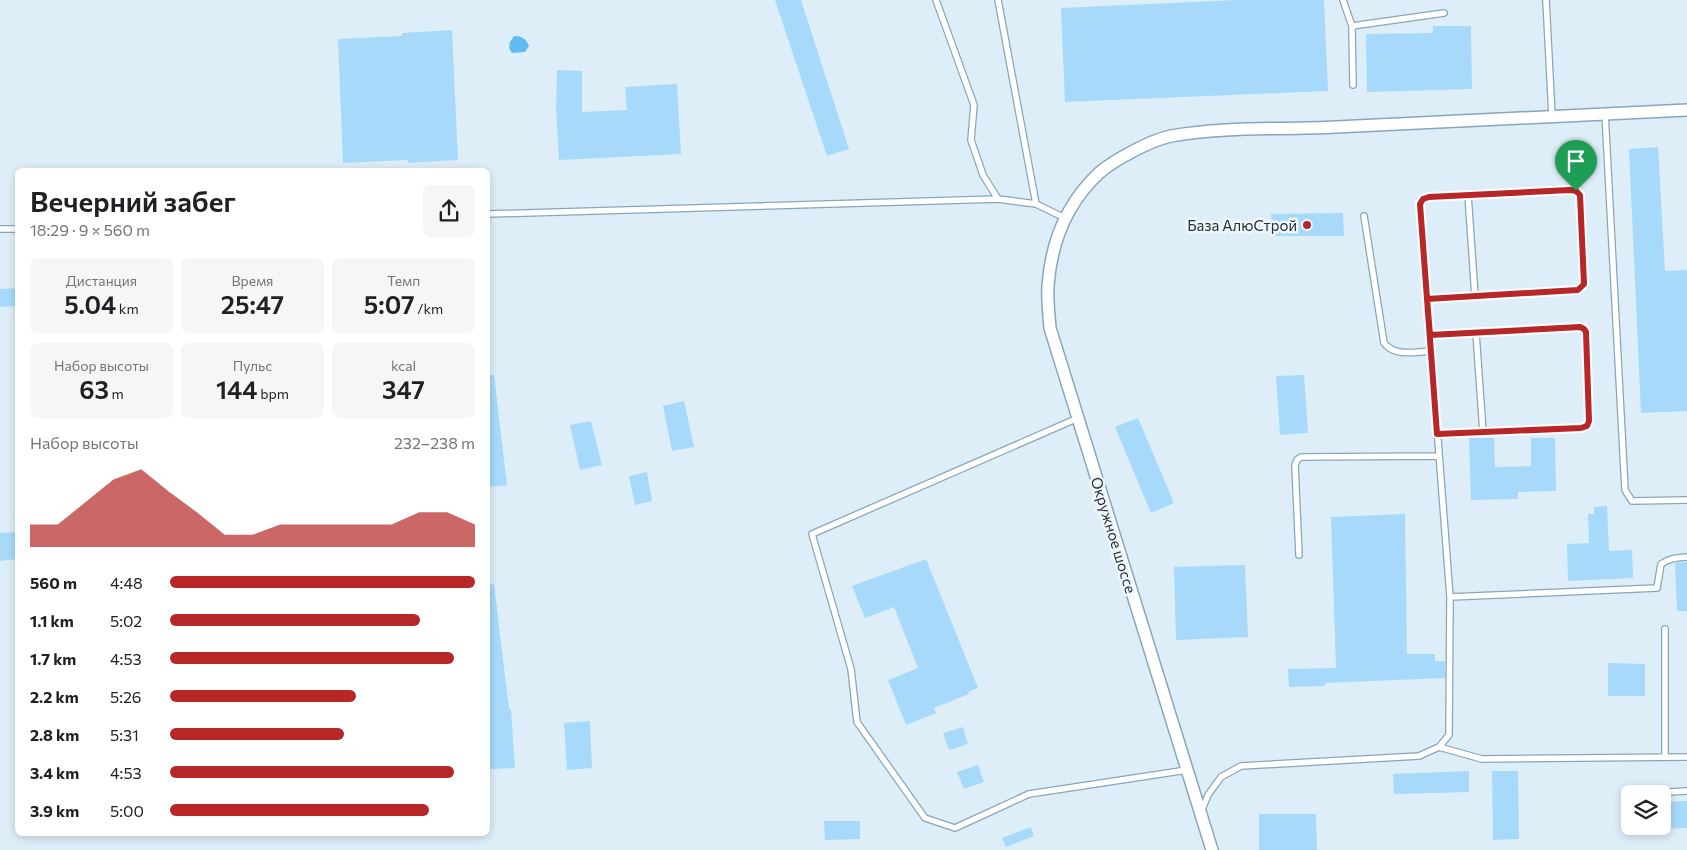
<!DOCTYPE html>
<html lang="ru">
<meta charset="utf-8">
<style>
body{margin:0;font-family:Commissioner,sans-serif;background:#f6f6f6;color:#202124;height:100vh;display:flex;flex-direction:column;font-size:19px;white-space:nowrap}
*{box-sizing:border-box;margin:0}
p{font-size:16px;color:#757577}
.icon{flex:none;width:28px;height:28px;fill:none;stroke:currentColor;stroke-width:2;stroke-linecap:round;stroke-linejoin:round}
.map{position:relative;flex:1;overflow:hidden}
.drawer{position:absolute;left:15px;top:168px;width:475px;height:668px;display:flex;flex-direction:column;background:#fff;border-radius:8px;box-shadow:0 2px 8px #0003}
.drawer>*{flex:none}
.fabs{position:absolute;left:1621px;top:785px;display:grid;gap:10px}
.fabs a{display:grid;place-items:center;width:50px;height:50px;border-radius:8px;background:#fff;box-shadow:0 2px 8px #0003;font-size:25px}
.pin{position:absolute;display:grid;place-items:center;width:42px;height:42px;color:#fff;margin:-51px -21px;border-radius:50% 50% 50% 0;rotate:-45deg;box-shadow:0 0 5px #0007}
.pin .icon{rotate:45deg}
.round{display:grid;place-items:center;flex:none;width:52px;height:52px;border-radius:8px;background:#f6f6f6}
.head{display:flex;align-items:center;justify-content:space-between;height:85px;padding:0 15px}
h1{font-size:28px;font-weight:600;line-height:38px}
.metrics{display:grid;grid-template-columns:repeat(3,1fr);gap:8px;height:85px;padding:5px 15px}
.metrics div{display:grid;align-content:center;border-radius:8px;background:#f6f6f6;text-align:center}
.metrics b{font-size:25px;font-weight:600}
.metrics small{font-size:14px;font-weight:400}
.metrics p{font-size:14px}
.chart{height:140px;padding:10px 15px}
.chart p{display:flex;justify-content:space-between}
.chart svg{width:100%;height:90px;margin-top:5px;fill:#b72727;opacity:.7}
ul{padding:0 15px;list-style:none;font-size:16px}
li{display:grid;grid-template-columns:80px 60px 1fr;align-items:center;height:38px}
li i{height:12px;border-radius:6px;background:#b72727}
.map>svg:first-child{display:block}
.built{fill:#deeef9;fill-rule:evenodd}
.water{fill:#60bbf0}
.building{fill:#a7dafa}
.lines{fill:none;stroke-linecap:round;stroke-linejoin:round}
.lane-casing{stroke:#87a6bb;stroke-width:8}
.street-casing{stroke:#87a6bb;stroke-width:14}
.lane{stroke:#fff;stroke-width:5.5}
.street{stroke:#fff;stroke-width:11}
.route-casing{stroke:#fff;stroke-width:10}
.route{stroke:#b72727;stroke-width:6}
.poi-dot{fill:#b72727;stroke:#f0f7fb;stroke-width:2}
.labels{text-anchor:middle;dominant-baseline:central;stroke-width:5;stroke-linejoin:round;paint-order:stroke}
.poi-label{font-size:15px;fill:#233038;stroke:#f0f7fb;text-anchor:end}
.street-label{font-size:15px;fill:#233038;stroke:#f0f7fb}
</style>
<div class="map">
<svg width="1687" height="850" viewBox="0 0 1687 850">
<rect width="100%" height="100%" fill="#f0f7fb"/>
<!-- built -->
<path class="built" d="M 0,0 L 1687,0 L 1687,850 L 0,850 ZM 18,170 L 488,170 L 488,832 L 18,832 ZM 1630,794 L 1662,794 L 1662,826 L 1630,826 Z"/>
<!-- water -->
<path class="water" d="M 514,36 C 522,36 526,39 529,46 L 525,52 L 512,53 L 509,48 L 510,42 Z"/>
<!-- building -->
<path class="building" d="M 775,0 L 801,0 L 849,149 L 827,156 Z
M 1237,0 L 1324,0 L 1328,91 L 1065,102 L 1061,8 Z
M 1433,26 L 1471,26 L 1472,89 L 1367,92 L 1366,34 L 1433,33 Z
M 452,30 L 458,160 L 408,163 L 408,160 L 343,163 L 338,39 L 402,36 L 402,33 Z
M 557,70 L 582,71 L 582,112 L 627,110 L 625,87 L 677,84 L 681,154 L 559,160 L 556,107 Z
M 1658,147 L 1665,271 L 1687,270 L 1687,411 L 1641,413 L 1629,149 Z
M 1343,213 L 1344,236 L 1272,236 L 1271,214 Z
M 18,288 L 18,306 L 0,307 L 0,289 Z
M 488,375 L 494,375 L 507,485 L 488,487 Z
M 1304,375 L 1308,433 L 1280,435 L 1276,376 Z
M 684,401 L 694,447 L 672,451 L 663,406 Z
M 1138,418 L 1174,503 L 1151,513 L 1115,427 Z
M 591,421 L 602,465 L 580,470 L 570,425 Z
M 1469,438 L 1494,438 L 1495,467 L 1531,466 L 1531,438 L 1555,438 L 1556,491 L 1518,492 L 1518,499 L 1471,500 Z
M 647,472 L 652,501 L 635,505 L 629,476 Z
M 1607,506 L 1609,551 L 1632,550 L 1633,578 L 1568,581 L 1567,544 L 1589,543 L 1588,514 L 1594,514 L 1594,507 Z
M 1405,514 L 1407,654 L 1435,654 L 1435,661 L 1445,661 L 1445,678 L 1325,683 L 1325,686 L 1289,687 L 1288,669 L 1336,668 L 1331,517 Z
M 18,532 L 18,559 L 0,561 L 0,533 Z
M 926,559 L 978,688 L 968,692 L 969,694 L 934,708 L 936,713 L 906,725 L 888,680 L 918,668 L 894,607 L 865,618 L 852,586 Z
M 1687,562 L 1687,611 L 1677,611 L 1675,563 Z
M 1245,565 L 1248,637 L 1176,640 L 1174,567 Z
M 488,584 L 494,584 L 509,709 L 511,709 L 515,768 L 490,769 L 488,728 Z
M 1608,663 L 1645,664 L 1645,696 L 1608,696 Z
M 590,721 L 592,768 L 567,770 L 564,723 Z
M 963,727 L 968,744 L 949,750 L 943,733 Z
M 978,765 L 984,782 L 964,789 L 957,772 Z
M 1469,771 L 1469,792 L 1394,794 L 1393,774 Z
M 1492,771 L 1518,771 L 1519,839 L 1493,840 Z
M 1687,801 L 1687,828 L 1662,829 L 1662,802 Z
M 1259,814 L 1316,814 L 1317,850 L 1259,850 Z
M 824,821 L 860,821 L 860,839 L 825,840 Z
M 1031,827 L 1034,836 L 1006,847 L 1002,838 Z"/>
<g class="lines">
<!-- lane casing -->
<g class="lane-casing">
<path id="lane" d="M 936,0 L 974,105 L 971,140 L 983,175 L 998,199
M 998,0 L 1036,204
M 1343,0 L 1352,26 L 1444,13
M 1546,0 L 1552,116
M 1352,26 L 1353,85
M 1605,113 L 1625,490 L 1632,501 L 1687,500
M 1468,195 L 1475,296
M 488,214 L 998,199 L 1036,204 L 1065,218
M 1364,216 L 1384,343 C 1395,357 1415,352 1431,351
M 0,229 L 18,229
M 1427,299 L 1578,290 L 1584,284 L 1580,195 L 1575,191 L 1570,190 L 1429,197 L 1423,199 L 1420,204 L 1450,597 L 1657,588 L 1661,564 C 1670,558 1677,558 1687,557
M 1476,333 L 1483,432
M 1430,335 L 1580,327 L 1583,329 L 1586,332 L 1589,421 L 1587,425 L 1581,428 L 1437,434
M 1078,418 L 812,534 L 851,669 L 857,722 L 925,818 L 955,828 L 1029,794 L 1187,770
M 1299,555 L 1295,465 L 1297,460 L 1301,457 L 1439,456
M 1665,629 L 1665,757
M 1439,747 L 1482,759 L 1687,757
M 1650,793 L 1687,791
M 1201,812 L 1208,795 L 1221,777 L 1241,766 L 1419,756 L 1439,747 L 1449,735 L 1450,597"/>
</g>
<!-- street casing -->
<g class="street-casing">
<path id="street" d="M 1212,850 L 1050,328 C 1049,314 1047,300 1048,286 C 1051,243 1067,203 1099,173 C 1114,160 1151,140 1171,136 C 1225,126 1282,130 1336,127 C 1453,121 1570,115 1687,110"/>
</g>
<!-- lane -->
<use href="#lane" class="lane"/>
<!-- street -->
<use href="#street" class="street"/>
</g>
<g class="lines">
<!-- route casing -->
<g class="route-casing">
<path id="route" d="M 1576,191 L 1570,190 L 1429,197 L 1423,199 L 1420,204 L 1437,434 L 1581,428 L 1587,426 L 1589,421 L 1586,332 L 1584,329 L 1580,327 L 1430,335 L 1427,299 L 1578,290 L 1584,284 L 1580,195 L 1576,191"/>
</g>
<!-- route -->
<use href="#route" class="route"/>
</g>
<!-- markers -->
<circle class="poi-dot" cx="1307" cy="225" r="5"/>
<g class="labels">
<!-- poi labels -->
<g class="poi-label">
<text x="1297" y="225">База АлюСтрой</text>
</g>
<!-- street labels -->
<g class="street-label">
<text transform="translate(1114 535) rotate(73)">Окружное шоссе</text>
</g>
</g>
</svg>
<div class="fabs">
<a><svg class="icon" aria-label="layers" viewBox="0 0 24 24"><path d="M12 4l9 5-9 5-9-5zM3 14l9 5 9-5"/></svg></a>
</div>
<div class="pin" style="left:1576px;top:191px;background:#1e9e55"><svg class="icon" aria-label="arrive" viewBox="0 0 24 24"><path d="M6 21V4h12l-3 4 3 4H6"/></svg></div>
<section class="drawer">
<div class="head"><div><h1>Вечерний забег</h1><p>18:29 · 9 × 560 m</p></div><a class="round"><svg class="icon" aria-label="share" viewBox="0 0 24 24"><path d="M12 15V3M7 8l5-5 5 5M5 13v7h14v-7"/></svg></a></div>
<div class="metrics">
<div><p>Дистанция</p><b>5.04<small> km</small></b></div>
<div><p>Время</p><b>25:47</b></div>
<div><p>Темп</p><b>5:07<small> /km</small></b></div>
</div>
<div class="metrics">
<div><p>Набор высоты</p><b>63<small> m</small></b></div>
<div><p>Пульс</p><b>144<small> bpm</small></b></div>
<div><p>kcal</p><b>347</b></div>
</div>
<div class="chart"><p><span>Набор высоты</span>232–238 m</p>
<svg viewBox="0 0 160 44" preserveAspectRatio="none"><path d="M0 44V33L10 33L20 22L30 11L40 6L50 17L60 27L70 38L80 38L90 33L100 33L110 33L120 33L130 33L140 27L150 27L160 33V44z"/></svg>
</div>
<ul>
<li><b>560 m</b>4:48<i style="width:100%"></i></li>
<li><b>1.1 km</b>5:02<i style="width:82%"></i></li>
<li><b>1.7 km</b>4:53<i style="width:93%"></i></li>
<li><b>2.2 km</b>5:26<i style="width:61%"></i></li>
<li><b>2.8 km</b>5:31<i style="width:57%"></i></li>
<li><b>3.4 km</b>4:53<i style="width:93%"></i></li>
<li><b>3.9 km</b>5:00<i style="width:85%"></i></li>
</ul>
</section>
</div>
